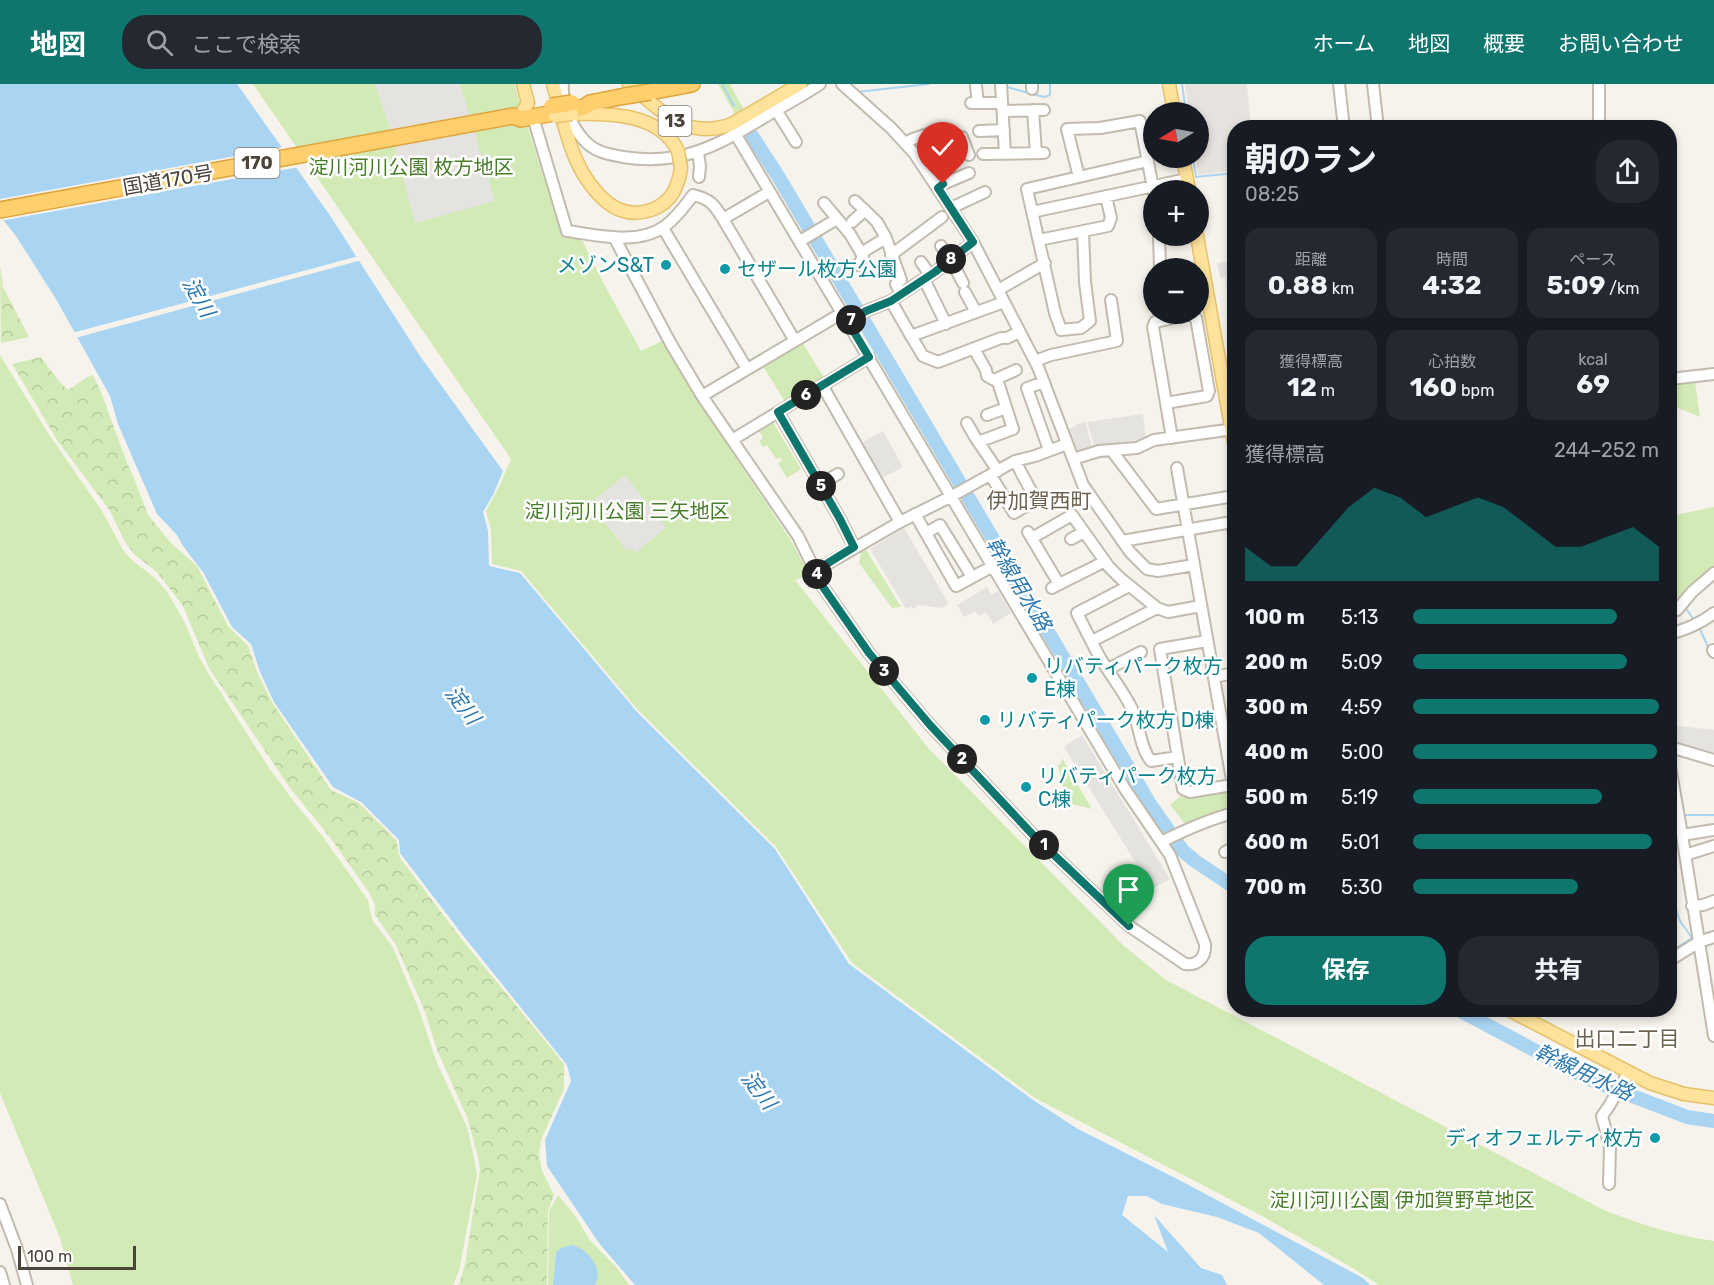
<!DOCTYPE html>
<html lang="ja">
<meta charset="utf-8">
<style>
body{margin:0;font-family:Rubik,"Noto Sans JP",sans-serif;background:#242831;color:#f1f3f6;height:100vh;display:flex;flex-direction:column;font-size:22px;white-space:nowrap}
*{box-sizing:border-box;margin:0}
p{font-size:20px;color:#9ea1a6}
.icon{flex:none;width:33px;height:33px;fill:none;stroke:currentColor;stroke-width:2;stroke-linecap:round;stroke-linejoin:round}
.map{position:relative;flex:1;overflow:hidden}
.sheet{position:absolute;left:1227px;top:36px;width:450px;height:897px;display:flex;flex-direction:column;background:#171b24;border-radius:24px;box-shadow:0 3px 9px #0003}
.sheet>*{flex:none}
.needle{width:39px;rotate:260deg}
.buttons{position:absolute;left:1143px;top:18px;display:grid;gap:12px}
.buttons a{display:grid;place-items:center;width:66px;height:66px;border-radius:50%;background:#171b24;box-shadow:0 3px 9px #0003;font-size:30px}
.scale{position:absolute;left:18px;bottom:15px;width:118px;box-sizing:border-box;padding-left:6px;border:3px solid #4b4439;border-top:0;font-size:16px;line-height:21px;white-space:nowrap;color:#4b4439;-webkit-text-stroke:4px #fff;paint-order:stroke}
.pin{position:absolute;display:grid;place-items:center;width:51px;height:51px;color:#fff;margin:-62px -26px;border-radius:50% 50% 50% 0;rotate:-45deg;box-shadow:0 0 6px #0007}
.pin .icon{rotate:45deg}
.km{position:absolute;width:30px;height:30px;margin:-15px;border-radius:50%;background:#222;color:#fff;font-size:16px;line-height:30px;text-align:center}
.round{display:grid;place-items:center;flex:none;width:63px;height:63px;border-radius:24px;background:#242831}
.headline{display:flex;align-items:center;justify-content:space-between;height:102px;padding:0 18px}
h1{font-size:33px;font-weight:700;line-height:45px}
.stats{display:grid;grid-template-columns:repeat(3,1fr);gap:9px;height:102px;padding:6px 18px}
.stats div{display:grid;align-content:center;border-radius:15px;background:#242831;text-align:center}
.stats b{font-size:26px;font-weight:700}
.stats small{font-size:16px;font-weight:400}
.stats p{font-size:16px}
.chart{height:168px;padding:12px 18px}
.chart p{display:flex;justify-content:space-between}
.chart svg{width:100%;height:108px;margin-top:6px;fill:#0f766e;opacity:.7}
.action{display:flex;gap:12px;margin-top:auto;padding:12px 18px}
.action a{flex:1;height:69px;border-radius:24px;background:#0f766e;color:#fff;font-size:24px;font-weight:700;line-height:69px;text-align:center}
.action a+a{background:#242831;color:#f1f3f6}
ul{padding:0 18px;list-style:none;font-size:20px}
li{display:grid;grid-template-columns:96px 72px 1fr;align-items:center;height:45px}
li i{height:15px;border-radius:8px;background:#0f766e}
header{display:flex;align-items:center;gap:36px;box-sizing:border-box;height:84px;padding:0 30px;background:#0f766e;color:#fff}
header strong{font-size:28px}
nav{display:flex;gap:33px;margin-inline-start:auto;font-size:21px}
.search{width:420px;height:54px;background:#242831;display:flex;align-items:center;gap:15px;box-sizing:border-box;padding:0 21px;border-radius:24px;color:#9ea1a6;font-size:22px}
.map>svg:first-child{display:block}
.industrial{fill:#e6e2dd}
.green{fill:#d2eab5}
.forest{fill:url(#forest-crowns)}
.parking{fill:#e5e3e0}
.water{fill:#a9d4f2}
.pier{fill:#f6f3ec}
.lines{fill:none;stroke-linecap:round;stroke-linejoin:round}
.stream{stroke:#a9d4f2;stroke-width:2}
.river{stroke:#a9d4f2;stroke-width:14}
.minor-casing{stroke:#c2bbae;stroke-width:14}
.major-casing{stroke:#e6c16a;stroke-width:15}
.highway-casing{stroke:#e0a43c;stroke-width:18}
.minor{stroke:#fff;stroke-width:10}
.major{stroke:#ffe39c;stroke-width:12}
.highway{stroke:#ffcf6e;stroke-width:15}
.major-bridge-casing{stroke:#e6c16a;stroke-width:15;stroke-linecap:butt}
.highway-bridge-casing{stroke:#e0a43c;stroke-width:18;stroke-linecap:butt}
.major-bridge{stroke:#ffe39c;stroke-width:12}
.highway-bridge{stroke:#ffcf6e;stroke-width:15}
.route-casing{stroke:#fff;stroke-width:12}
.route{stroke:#0f766e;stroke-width:8}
.culture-dot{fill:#0f9aa8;stroke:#fff;stroke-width:2}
.labels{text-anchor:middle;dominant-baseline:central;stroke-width:5;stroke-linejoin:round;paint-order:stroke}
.shield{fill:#fff;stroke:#817c74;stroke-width:1.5}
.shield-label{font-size:18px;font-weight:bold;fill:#4b4439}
.park-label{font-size:20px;fill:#4a7f2a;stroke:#fff}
.street-label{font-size:20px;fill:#4b4439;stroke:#fff}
.culture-label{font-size:20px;fill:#0d838f;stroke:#fff;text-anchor:start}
.water-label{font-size:21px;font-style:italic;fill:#2e7ab2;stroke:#fff}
.neighbourhood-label{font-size:21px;fill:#6e6250;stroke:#fff}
</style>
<header>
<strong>地図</strong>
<div class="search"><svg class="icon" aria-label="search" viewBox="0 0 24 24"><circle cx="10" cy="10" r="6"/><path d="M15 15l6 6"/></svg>ここで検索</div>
<nav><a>ホーム</a><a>地図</a><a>概要</a><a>お問い合わせ</a></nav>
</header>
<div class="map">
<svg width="1714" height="1201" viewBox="0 0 1714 1201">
<defs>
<pattern id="forest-crowns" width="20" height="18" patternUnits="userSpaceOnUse" patternTransform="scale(1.5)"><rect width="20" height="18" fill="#d2eab5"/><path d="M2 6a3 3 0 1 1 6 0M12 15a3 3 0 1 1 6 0" fill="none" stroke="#b6ca9c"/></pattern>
</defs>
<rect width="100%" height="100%" fill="#f6f3ec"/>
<!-- industrial -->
<path class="industrial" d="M 1185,0 L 1247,0 L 1251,43 L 1234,44 L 1234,86 L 1198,91 L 1196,74 L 1198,74 L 1198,28 L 1189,28 Z"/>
<!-- green -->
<path class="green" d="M 253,0 L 514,0 L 555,129 L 562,147 L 582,156 L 606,204 L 641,267 L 662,257 L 708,332 L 792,458 L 809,491 L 795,496 L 929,665 L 1125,863 L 1166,896 L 1604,1126 C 1640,1140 1676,1152 1714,1157 L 1714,1201 L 1379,1201 L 1346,1180 L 1262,1132 L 1035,1014 L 852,879 L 776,763 L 638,626 L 521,487 L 492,480 L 491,446 L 486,427 L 499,403 L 511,375 Z
M 718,0 L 730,0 L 744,26 L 735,30 Z
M 802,258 L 826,297 L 787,321 L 763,282 Z
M 0,271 L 48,349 L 102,427 L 123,466 L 132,476 L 156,495 L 168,509 L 185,539 L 198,571 L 208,589 L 269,684 L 295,719 L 323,753 L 368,816 L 372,836 L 392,862 L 396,871 L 418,923 L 437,979 L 467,1043 L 475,1078 L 477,1091 L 459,1187 L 453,1201 L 73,1201 L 60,1154 L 0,1009 Z
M 1695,298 L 1700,333 L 1676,323 L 1673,301 Z
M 773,338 L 801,385 L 787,394 L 778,379 L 782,377 L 780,373 L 776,375 L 767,361 L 763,363 L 759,357 L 763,354 L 759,347 Z
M 1714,423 L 1714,485 L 1674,523 L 1670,524 L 1670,432 Z
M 865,464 L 901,523 L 892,524 L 859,479 L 861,468 Z
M 1062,674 L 1092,725 L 1072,720 L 1071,713 L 1065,710 L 1058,682 L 1061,679 Z
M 1225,705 L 1231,708 L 1233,721 L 1230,726 L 1186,741 L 1170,721 L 1181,712 Z
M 558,1111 L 576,1133 L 589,1155 L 617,1184 L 629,1201 L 595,1201 L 597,1196 L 556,1168 L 553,1201 L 548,1201 L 549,1127 Z"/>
<!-- forest -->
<path class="forest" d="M 0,180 L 3,203 L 29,253 L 1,259 Z
M 41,273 L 59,297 L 68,306 C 77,301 83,294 93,291 L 101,308 L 127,379 L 134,394 L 148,431 L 171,459 L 197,482 L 228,542 L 248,562 L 257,588 L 273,620 L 331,706 L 359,719 L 396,756 L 400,774 L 464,858 L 564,980 L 564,1005 L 541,1056 L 539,1070 L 542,1087 L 554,1111 L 548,1127 L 547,1201 L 459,1201 L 465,1180 L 480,1086 L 477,1069 L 467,1033 L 437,966 L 425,928 L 396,861 L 375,831 L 375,821 L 370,810 L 332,756 L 290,704 L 209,584 L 183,522 L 157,488 L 135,471 L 125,458 L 110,427 L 57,356 L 12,280 Z"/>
<!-- parking -->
<path class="parking" d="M 375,0 L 460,0 L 495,117 L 415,139 L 388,38 Z
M 1234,177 L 1234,260 L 1225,193 L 1220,194 L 1217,179 Z
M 1143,330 L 1146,355 L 1120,359 L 1094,361 L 1087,338 Z
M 1085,337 L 1092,362 L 1075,368 L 1067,346 Z
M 883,347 L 903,383 L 880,395 L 859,360 Z
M 625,391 L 666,444 L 635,469 L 631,464 L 627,467 L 598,430 L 602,426 L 594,416 Z
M 904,444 L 949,520 L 942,524 L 919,521 L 913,525 L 911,522 L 906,525 L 870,465 Z
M 987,503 L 991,511 L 998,507 L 1011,529 L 993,540 L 986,528 L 979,532 L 975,527 L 964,533 L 957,521 Z
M 1670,641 L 1714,646 L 1714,672 L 1673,662 L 1670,656 Z
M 1082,651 L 1170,795 L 1152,805 L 1064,663 Z"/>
<!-- water -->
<path class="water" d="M 0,0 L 237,0 L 331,133 L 420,272 L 503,387 L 493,411 L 483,428 L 488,447 L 489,482 L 520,489 L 638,629 L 775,765 L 849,880 L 1033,1016 L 1078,1045 L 1181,1097 L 1363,1194 L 1370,1201 L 1324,1201 L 1259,1149 L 1217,1133 L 1162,1120 L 1147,1112 L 1128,1112 L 1122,1131 L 1168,1168 L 1154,1131 L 1201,1184 L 1222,1191 L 1227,1201 L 635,1201 L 599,1159 L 547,1082 L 545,1056 L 571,997 L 567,981 L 465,854 L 400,769 L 399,756 L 361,718 L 333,703 L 274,618 L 260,588 L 251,560 L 232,543 L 203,488 L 183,462 L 177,451 L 157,430 L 118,340 L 110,312 L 56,215 L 16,152 L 0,132 Z
M 572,1161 C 588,1165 604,1184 595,1201 L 553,1201 L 556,1168 L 561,1164 Z"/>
<!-- pier -->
<path class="pier" d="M 284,63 L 299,83 L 0,137 L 0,115 Z
M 359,172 L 362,176 L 75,254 L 72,249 Z"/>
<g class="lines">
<!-- stream -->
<path class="stream" d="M 722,0 L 734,22
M 1182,0 L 1186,28
M 1003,2 L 1044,13 L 1050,11 L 1050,0
M 857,8 L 929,0
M 1193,74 L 1196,93 L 1234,89
M 1685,523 L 1694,536
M 1699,543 L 1709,565
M 1681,731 L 1714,731
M 1670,808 L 1680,837 L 1692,854 L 1670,868
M 1703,850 L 1714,847
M 1474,933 L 1479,926"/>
<!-- river -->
<path class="river" d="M 752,52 L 778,92 L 1150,720 L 1183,767 L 1195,777 L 1234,803
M 1459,926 L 1579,990 L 1604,1001 L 1687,1033 L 1714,1037"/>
<!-- minor casing -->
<g class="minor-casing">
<path id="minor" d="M 563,0 C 561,18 571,41 583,55 C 594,68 607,70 623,73 C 685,83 723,58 773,28 C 789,19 805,10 820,0
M 842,0 L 891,44 L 914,69 L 973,158 L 1038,283 L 1083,401 L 1130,468 L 1147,485 L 1158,487 L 1194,481
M 1001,0 L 1005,70
M 1032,0 L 1032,5
M 1339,0 L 1344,44
M 1373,0 L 1378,44
M 1599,0 L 1599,44
M 976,2 L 978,19
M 971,19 L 1002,19
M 776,26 L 796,58
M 1033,26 L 1036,69
M 1003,27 L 1044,26
M 533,33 L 567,147 C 597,151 638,162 665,142 C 676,134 685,122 693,111 C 710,115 714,120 723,135 L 769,108
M 979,47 L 1004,46
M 962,53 L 969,71
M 905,59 L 913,55 L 937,47
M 698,69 L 700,82 L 699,93
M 983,70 L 1044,69
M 923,82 L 929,77 L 966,64
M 1079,93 L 1067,45 L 1100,44 L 1140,37 L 1154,109
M 938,104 L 943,100 L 969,89
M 855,117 L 877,138 L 886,154 L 901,196 L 896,200 L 901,210 L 891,217 L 911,252 L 1004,218
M 824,119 L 850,150 L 863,172 L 859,181
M 951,124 L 985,108
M 1032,128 L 1187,95
M 723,135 L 795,257
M 852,138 L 865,126
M 663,144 L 747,285
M 1083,148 L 1085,198 L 1090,237 L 1081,244 L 1061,246 L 1055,229 L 1027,105 L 1148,77
M 1159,152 L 1160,184
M 614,153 L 671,260 L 702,312 L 798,452 L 823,503 L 869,569 L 930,641 L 1034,752 L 1129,842 L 1185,880 C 1198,882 1206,873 1205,860 L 1170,771 L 1125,705 L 736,51
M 1039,156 L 1108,142 L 1111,134 L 1106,112
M 800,157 L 837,135
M 941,162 L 951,175
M 861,169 L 886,154
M 891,171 L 942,133
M 951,176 L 963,199
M 921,178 L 930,191
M 926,199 L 946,240
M 998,206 L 1045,179
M 965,208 L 976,228
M 901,210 L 935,188 L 973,158
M 848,238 L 866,227 L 891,217
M 911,252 L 923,272 L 938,278 L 1001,254 L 1007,254 L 1019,248
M 974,265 L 986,286 L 987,292 L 994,296 L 1016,286
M 1035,277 L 1051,271 L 1117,257 L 1111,216
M 1670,295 L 1714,290
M 1044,298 L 1027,304 L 1049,366
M 822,301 L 900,438
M 702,312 L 842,229
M 1166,319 L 1207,312 L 1209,307 L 1196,234 L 1191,230 L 1155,238 L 1153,243 L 1172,354
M 778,328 L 840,435 L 854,463
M 987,331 L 1006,324
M 967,339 L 975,353 L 998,387
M 732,356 L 869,273
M 978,358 L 1013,345 L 997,295
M 1112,367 L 1156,425 L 1234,412
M 1073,375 L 1099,367 L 1137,364 L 1154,356 L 1234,345
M 1177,384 L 1234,707
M 991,392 L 1014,429 L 1036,416 L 1015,377
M 820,400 L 838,390
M 915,430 L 956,502 L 993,482
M 1028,448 L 1059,500
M 926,449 L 940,441 L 972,493
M 1032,454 L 1072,431 L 1109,483 L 1120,494 L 1157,524 L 1168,528 L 1201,522
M 1071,455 L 1084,448
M 1122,457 L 1232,438 L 1234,451
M 815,487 L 900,438 L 952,412 L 1015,377 L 1035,372 L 1067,360
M 1129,502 L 1077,529 C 1084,543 1091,557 1098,570 C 1108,588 1121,604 1130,621 C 1140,638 1139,663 1151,677 L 1178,673
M 1052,504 C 1070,494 1087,487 1105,477
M 1670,528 L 1677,526 L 1692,508 L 1714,489
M 1670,550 C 1686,545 1700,540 1714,529
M 1092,557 L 1157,524
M 1207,557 L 1160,565 L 1183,705 L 1190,708 L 1232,701
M 1713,566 L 1714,568
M 1108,585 L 1141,568
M 1214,593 L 1234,589
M 1670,663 L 1714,676
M 1670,682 L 1682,751 L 1714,952
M 1682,751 L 1714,746
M 1161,758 C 1185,746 1209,735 1234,729
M 1225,768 L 1234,763
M 1685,771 L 1714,762
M 1692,822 L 1703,821 L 1714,817
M 1670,876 L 1699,858 L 1714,853
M 1609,1100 L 1610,1063 L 1602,1032 L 1609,1022 L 1628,989
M 0,1120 L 17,1165 L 27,1201
M 0,1188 L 4,1201"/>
</g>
<!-- major casing -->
<g class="major-casing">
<path id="major" d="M 523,0 L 528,19 L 523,27
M 553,0 C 565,42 572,90 608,119 C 621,129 636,131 651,126 C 671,119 678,104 681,84
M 629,0 C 662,27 686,57 732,40 L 800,0
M 1169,0 L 1174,28
M 572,30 C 608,29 660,29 678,67
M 1183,74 L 1189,106
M 1197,152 L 1234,359
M 1509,926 L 1650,999 L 1684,1010 L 1714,1014"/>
</g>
<!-- highway casing -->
<g class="highway-casing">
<path id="highway" d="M 650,8 L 692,0
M 573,25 L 584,23 L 590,19 L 625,12
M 0,126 L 513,32 L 521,35 L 554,29"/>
</g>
<!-- minor -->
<use href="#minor" class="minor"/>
<!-- major -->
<use href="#major" class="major"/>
<!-- highway -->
<use href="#highway" class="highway"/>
<!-- major-bridge casing -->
<g class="major-bridge-casing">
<path id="major-bridge" d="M 555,32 L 572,30
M 678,67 L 681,84"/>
</g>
<!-- highway-bridge casing -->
<g class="highway-bridge-casing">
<path id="highway-bridge" d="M 625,12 L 650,8
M 552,22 L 572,19"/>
</g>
<!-- major-bridge -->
<use href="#major-bridge" class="major-bridge"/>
<!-- highway-bridge -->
<use href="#highway-bridge" class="highway-bridge"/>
</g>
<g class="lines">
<!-- route casing -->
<g class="route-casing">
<path id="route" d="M 943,100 L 938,104 L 973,158 L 935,188 L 891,217 L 866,227 L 848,238 L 869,273 L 778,328 L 840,435 L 854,463 L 815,487 L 823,503 L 869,569 L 930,641 L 1034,752 L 1129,842"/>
</g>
<!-- route -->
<use href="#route" class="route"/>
</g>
<!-- markers -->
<g class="culture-dot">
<circle cx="666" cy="181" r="6"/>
<circle cx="725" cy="185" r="6"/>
<circle cx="1032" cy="594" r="6"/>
<circle cx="985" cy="636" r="6"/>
<circle cx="1026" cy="703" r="6"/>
<circle cx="1655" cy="1054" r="6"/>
</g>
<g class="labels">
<!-- shield labels -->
<g class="shield">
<rect x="658.5" y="22" width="33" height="30" rx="4.5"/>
<rect x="234.5" y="64" width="45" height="30" rx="4.5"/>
</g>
<g class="shield-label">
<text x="675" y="37">13</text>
<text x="257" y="79">170</text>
</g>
<!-- park labels -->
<g class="park-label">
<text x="411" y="83">淀川河川公園 枚方地区</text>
<text x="627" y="427">淀川河川公園 三矢地区</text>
<text x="1402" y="1116">淀川河川公園 伊加賀野草地区</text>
</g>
<!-- street labels -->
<g class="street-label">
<text transform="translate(168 96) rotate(-10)">国道170号</text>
</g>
<!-- culture labels -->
<g class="culture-label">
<text x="654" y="181" text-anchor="end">メゾンS&amp;T</text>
<text x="737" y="185">セザール枚方公園</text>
<text x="1044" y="582">リバティパーク枚方<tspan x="1044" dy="23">E棟</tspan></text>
<text x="997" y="636">リバティパーク枚方 D棟</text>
<text x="1038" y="692">リバティパーク枚方<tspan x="1038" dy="23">C棟</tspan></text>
<text x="1643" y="1054" text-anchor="end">ディオフェルティ枚方</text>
</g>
<!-- water labels -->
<g class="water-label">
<text transform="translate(199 213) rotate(60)">淀川</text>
<text transform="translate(1019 500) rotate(59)">幹線用水路</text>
<text transform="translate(463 621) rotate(52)">淀川</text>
<text transform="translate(1584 988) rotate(25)">幹線用水路</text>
<text transform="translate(759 1006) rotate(52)">淀川</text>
</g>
<!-- neighbourhood labels -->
<g class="neighbourhood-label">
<text x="1039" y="416">伊加賀西町</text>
<text x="1627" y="954">出口二丁目</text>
</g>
</g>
</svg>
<div class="buttons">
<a><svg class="needle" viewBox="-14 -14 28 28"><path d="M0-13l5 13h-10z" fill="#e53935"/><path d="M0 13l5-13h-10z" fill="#9ea1a6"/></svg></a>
<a>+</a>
<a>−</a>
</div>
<div class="scale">100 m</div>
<div class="pin" style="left:1129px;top:842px;background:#1e9e55"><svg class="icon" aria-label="arrive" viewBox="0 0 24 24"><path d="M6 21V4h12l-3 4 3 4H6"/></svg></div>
<div class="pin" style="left:943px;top:100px;background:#d93025"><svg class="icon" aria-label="check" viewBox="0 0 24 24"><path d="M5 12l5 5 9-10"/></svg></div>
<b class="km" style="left:1044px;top:761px">1</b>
<b class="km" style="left:962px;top:675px">2</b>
<b class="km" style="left:884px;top:587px">3</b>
<b class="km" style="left:817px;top:490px">4</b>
<b class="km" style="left:821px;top:402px">5</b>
<b class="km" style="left:806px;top:311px">6</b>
<b class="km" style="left:851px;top:236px">7</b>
<b class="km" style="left:951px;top:175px">8</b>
<section class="sheet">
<div class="headline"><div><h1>朝のラン</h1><p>08:25</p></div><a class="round"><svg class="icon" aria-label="share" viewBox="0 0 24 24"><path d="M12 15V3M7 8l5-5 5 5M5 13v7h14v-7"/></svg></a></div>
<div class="stats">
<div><p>距離</p><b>0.88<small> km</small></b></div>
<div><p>時間</p><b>4:32</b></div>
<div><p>ペース</p><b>5:09<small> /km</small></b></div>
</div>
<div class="stats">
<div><p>獲得標高</p><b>12<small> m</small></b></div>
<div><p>心拍数</p><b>160<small> bpm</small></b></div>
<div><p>kcal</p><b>69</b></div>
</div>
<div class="chart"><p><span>獲得標高</span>244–252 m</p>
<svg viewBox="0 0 160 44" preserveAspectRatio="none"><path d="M0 44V30L10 38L20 38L30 26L40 14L50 6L60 10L70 18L80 14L90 10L100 14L110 22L120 30L130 30L140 26L150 22L160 30V44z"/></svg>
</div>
<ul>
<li><b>100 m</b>5:13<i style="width:83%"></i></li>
<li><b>200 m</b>5:09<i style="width:87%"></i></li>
<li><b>300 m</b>4:59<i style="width:100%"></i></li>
<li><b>400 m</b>5:00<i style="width:99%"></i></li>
<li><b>500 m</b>5:19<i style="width:77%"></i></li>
<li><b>600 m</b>5:01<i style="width:97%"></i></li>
<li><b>700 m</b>5:30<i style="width:67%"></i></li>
</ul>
<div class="action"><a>保存</a><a>共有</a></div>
</section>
</div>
